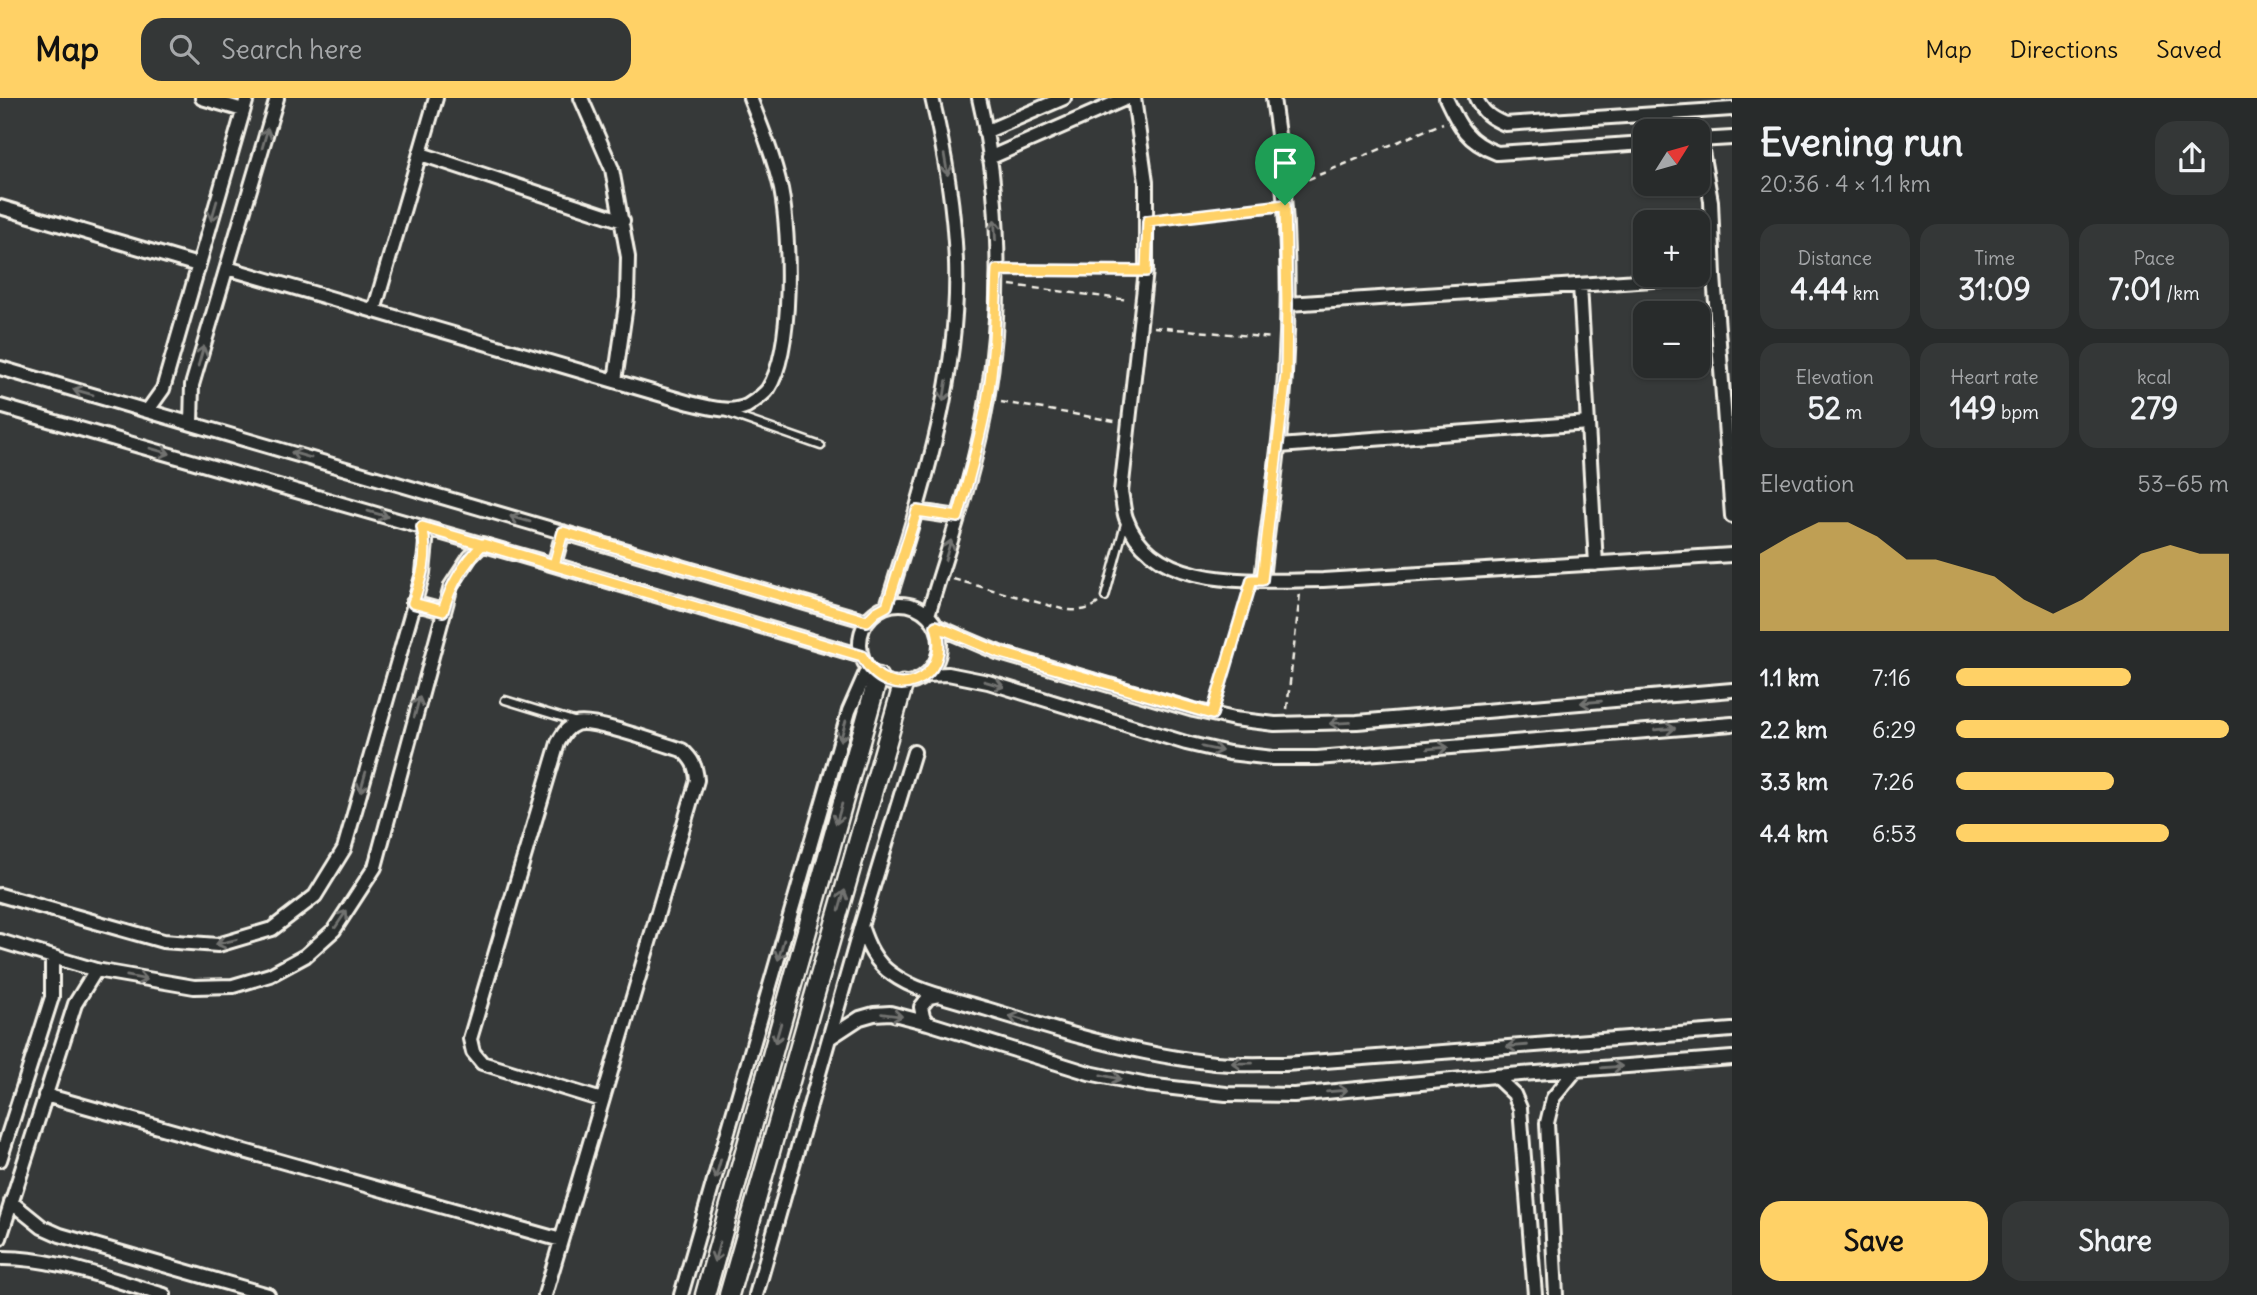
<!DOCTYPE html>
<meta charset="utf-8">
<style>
body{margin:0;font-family:Delius,sans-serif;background:#343737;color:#f1f3f6;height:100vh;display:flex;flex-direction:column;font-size:26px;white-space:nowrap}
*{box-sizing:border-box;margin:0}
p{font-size:23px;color:#a5a7a9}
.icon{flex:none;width:38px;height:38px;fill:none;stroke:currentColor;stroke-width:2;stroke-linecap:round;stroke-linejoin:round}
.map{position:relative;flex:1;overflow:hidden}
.sheet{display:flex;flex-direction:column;background:#282b2b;width:525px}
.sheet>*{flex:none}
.needle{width:46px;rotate:53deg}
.tools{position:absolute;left:1633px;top:21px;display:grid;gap:14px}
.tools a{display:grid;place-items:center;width:77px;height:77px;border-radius:14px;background:#282b2b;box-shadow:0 2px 5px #0004,0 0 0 2px #444747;font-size:35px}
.pin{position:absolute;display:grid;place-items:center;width:60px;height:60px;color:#fff;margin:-72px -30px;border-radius:50% 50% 50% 0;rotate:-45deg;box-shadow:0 0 7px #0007}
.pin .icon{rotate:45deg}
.round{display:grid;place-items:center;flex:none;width:74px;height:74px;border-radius:21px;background:#343737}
.headline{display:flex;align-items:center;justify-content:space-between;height:119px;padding:0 28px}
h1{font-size:38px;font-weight:700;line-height:52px}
.figures{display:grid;grid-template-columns:repeat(3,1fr);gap:10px;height:119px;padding:7px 28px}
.figures div{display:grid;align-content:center;border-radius:18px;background:#343737;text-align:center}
.figures b{font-size:30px;font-weight:700}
.figures small{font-size:19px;font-weight:400}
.figures p{font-size:19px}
.chart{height:196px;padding:14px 28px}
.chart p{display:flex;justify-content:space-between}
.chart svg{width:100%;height:126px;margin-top:7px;fill:#ffd166;opacity:.7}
.action{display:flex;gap:14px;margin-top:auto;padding:14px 28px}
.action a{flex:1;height:80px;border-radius:21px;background:#ffd166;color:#111;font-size:28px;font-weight:700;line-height:80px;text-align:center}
.action a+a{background:#343737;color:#f1f3f6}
ul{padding:0 28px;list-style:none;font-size:23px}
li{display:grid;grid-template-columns:112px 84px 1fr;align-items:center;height:52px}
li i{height:18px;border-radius:9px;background:#ffd166}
header{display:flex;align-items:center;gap:42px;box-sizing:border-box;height:98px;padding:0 35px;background:#ffd166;color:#111}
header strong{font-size:33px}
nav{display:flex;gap:38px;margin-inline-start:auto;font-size:24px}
.search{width:490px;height:63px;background:#343737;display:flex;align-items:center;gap:18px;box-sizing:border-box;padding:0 24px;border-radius:21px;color:#a5a7a9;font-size:26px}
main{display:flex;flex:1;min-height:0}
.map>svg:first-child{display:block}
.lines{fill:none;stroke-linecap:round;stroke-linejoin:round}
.lane-casing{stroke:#f4f1e8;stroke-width:11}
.street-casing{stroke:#f4f1e8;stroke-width:18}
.secondary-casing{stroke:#f4f1e8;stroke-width:23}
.path{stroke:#f4f1e8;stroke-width:2.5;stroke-dasharray:7 5;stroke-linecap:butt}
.lane{stroke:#2a2d2e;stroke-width:6}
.street{stroke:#2a2d2e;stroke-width:12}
.secondary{stroke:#2a2d2e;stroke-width:18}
.oneway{stroke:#71726f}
.route-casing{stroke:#fff;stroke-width:14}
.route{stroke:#ffd166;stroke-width:9}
</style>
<header>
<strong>Map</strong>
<div class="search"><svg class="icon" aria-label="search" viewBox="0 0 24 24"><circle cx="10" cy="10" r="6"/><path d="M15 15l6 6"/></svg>Search here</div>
<nav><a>Map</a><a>Directions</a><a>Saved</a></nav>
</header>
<main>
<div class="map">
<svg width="1732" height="1197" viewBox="0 0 1732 1197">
<rect width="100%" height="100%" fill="#363939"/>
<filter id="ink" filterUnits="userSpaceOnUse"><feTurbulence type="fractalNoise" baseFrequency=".0143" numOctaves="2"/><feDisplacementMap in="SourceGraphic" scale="14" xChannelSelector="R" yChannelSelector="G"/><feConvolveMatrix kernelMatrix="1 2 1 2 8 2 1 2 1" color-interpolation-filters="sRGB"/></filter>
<g filter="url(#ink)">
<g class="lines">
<!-- lane casing -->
<g class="lane-casing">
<path id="lane" d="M 727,315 L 821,348
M 1105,499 L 1126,422
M 505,602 L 577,624"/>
</g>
<!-- street casing -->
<g class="street-casing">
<path id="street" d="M 202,0 L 243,12
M 581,0 L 612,71 L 628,159 L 627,200 L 615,283
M 1134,0 L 1146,84 L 1146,172 L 1121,394 C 1123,402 1123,412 1126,420 C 1152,495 1260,482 1323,482 L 1732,457
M 1446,0 C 1459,28 1467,44 1497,55 L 1645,45
M 1476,0 C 1482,14 1491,20 1505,26 L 1732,11
M 985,34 L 1064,0
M 1698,42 L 1732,40
M 1700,42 L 1711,103 L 1714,178 L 1732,418
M 421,56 L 623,123
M 989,60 L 1127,0
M 0,109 L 198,167
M 227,170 L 690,305 C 707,309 730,316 747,308 C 753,304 764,297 768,291 C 794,251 790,137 781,91 C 774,60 762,30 750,0
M 1580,187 L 1596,466
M 1288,206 L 1714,178
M 374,213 L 436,0
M 0,270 L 867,523
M 0,308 L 554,467 L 862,558
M 148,312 L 163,291 L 247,0
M 191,325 L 192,287 L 277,0
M 1279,348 L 1588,325
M 917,413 L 958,419
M 554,467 L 563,434
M 1262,482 C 1269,414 1281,345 1285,276 C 1291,184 1287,91 1273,0
M 413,505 L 443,513
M860 546a40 40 0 1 1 80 0a40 40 0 1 1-80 0Z
M 887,508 C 921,397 960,282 956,164 C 954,108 945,54 932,0
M 928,517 C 949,446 975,375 987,302 C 1003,207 1001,94 979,0
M 936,528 L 997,554 L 1194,612 L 1234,621 L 1275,626 L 1357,624 L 1732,592
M 927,577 L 948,576 L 988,584 L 1186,645 L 1229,655 L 1273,660 L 1317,660 L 1732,626
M 0,797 L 163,843 L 218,847 L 272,831 L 315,798 L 344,751 L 423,475 L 426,444 L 422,429
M 861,828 C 867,846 875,865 892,876 C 916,894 958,902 987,911 C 1062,934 1137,957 1215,965 C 1238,967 1262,966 1285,966 L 1732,932
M 0,843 L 96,872 L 194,889 L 233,888 L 270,877 L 305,858 L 334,832 L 375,769 L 451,488 L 470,459 L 483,446
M 928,925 L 923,919 L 921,909 L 929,899 L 939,897
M 831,939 L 860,920 L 874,916 L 890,915 L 928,925 L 1089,975 L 1147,987 L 1226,996 L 1294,997 L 1495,978 L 1732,960
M 1495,978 L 1514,996 L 1520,1010 L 1535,1197
M 45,997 L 561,1142
M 0,1062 L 52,899 L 52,859
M 11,1104 L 42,1129 L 60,1137 L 268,1197
M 0,1140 L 75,906 L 96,872
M 0,1160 C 55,1159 111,1182 164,1197
M 545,1197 L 697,682 C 696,668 692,661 682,652 C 662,646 591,620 576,626 C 566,630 563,636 558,645 L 470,941 L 473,954 L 482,965 L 602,1002
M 681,1197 L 849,613 L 868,570
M 756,1197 L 861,828 L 914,654
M 1556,1197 L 1547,1025 L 1553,1000 L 1576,972"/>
</g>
<!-- secondary casing -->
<g class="secondary-casing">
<path id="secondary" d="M 705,1197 L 878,579
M 729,1197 L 903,587"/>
</g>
<!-- path -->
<path class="path" d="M 1297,86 L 1443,25
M 1162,121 L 1270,108
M 1011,172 L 1130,172
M 1010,187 L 1129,202
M 1154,229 L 1273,240
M 1001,304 L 1115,323
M 953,481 L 1062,511 C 1075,513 1087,514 1098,505
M 1216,603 L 1247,498
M 1287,611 L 1300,495"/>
<!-- lane -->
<use href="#lane" class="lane"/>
<!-- street -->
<use href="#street" class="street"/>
<!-- secondary -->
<use href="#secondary" class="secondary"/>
</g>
<!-- one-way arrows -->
<defs><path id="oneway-shaft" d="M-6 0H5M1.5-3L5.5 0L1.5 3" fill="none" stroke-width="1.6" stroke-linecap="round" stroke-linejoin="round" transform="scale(1.75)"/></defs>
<g class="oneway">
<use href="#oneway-shaft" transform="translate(265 40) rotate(-74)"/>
<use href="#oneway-shaft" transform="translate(946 67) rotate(80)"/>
<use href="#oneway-shaft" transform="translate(214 113) rotate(106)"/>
<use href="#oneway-shaft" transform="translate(995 132) rotate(-93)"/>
<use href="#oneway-shaft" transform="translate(201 258) rotate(-74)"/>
<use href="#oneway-shaft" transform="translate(945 293) rotate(99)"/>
<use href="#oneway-shaft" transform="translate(83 294) rotate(-164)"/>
<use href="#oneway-shaft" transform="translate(160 353) rotate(16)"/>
<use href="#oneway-shaft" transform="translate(301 357) rotate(-164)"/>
<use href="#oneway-shaft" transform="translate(378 416) rotate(16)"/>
<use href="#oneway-shaft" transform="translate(520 421) rotate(-164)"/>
<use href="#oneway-shaft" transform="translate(948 452) rotate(-73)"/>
<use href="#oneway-shaft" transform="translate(994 586) rotate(16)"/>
<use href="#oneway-shaft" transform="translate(1591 604) rotate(175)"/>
<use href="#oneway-shaft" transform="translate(417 609) rotate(-75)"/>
<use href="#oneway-shaft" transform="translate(1340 625) rotate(177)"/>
<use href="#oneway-shaft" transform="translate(1665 631) rotate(-5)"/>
<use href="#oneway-shaft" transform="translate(843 633) rotate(106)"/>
<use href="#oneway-shaft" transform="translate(1438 650) rotate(-5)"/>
<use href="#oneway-shaft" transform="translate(1212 651) rotate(12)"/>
<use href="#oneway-shaft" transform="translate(363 684) rotate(106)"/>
<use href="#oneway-shaft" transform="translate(839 716) rotate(106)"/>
<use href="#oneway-shaft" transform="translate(842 802) rotate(-74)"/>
<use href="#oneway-shaft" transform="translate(341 821) rotate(-56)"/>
<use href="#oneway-shaft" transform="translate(226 844) rotate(167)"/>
<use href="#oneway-shaft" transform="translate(781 852) rotate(106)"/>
<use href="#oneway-shaft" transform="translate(137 880) rotate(11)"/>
<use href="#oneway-shaft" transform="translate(892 917) rotate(8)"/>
<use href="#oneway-shaft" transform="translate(1019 921) rotate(-163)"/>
<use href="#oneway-shaft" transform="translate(778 935) rotate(106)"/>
<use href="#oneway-shaft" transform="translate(1517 948) rotate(176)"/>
<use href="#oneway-shaft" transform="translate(1242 965) rotate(-179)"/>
<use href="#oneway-shaft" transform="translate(1612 969) rotate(-4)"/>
<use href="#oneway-shaft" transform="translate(1111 979) rotate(12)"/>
<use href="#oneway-shaft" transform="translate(1337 993) rotate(-5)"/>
<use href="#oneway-shaft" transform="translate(718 1071) rotate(106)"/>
<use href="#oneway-shaft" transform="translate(717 1154) rotate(106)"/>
</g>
</g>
<g class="lines" filter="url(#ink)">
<!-- route casing -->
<g class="route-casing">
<path id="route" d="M 1285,107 L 1148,123 L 1146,173 L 997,172 C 995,216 995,260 987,303 C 980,342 969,380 958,419 L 917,413 L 887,508 L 876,514 L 867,523 L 563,434 L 554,467 L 483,446 C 463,467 451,486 443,513 L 413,505 C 422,478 429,457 422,429 C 569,471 715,515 862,558 C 889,610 953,583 936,528 L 998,554 L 1212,616 L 1252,482 L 1262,482 L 1286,277 L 1287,206 L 1285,107"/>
</g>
<!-- route -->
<use href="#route" class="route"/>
</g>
</svg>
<div class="tools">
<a><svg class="needle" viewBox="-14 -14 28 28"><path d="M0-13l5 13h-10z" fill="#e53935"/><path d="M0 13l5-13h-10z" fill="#a5a7a9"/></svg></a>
<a>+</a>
<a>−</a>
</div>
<div class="pin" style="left:1285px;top:107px;background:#1e9e55"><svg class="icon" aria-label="arrive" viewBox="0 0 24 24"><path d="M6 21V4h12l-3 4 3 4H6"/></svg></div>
</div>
<section class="sheet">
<div class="headline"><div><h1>Evening run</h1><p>20:36 · 4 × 1.1 km</p></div><a class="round"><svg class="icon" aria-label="share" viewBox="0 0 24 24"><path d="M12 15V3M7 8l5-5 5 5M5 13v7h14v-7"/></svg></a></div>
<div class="figures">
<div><p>Distance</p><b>4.44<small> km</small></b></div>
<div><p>Time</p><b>31:09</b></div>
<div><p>Pace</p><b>7:01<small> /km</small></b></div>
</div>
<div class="figures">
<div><p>Elevation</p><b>52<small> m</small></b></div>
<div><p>Heart rate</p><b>149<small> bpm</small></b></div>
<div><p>kcal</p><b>279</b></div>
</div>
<div class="chart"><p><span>Elevation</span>53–65 m</p>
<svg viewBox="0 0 160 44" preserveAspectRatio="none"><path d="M0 44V17L10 11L20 6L30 6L40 11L50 19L60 19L70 22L80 25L90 33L100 38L110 33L120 25L130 17L140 14L150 17L160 17V44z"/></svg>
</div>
<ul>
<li><b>1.1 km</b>7:16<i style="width:64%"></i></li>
<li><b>2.2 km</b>6:29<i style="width:100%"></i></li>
<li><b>3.3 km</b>7:26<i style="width:58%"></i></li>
<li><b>4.4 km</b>6:53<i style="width:78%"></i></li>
</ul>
<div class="action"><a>Save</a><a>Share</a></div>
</section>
</main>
